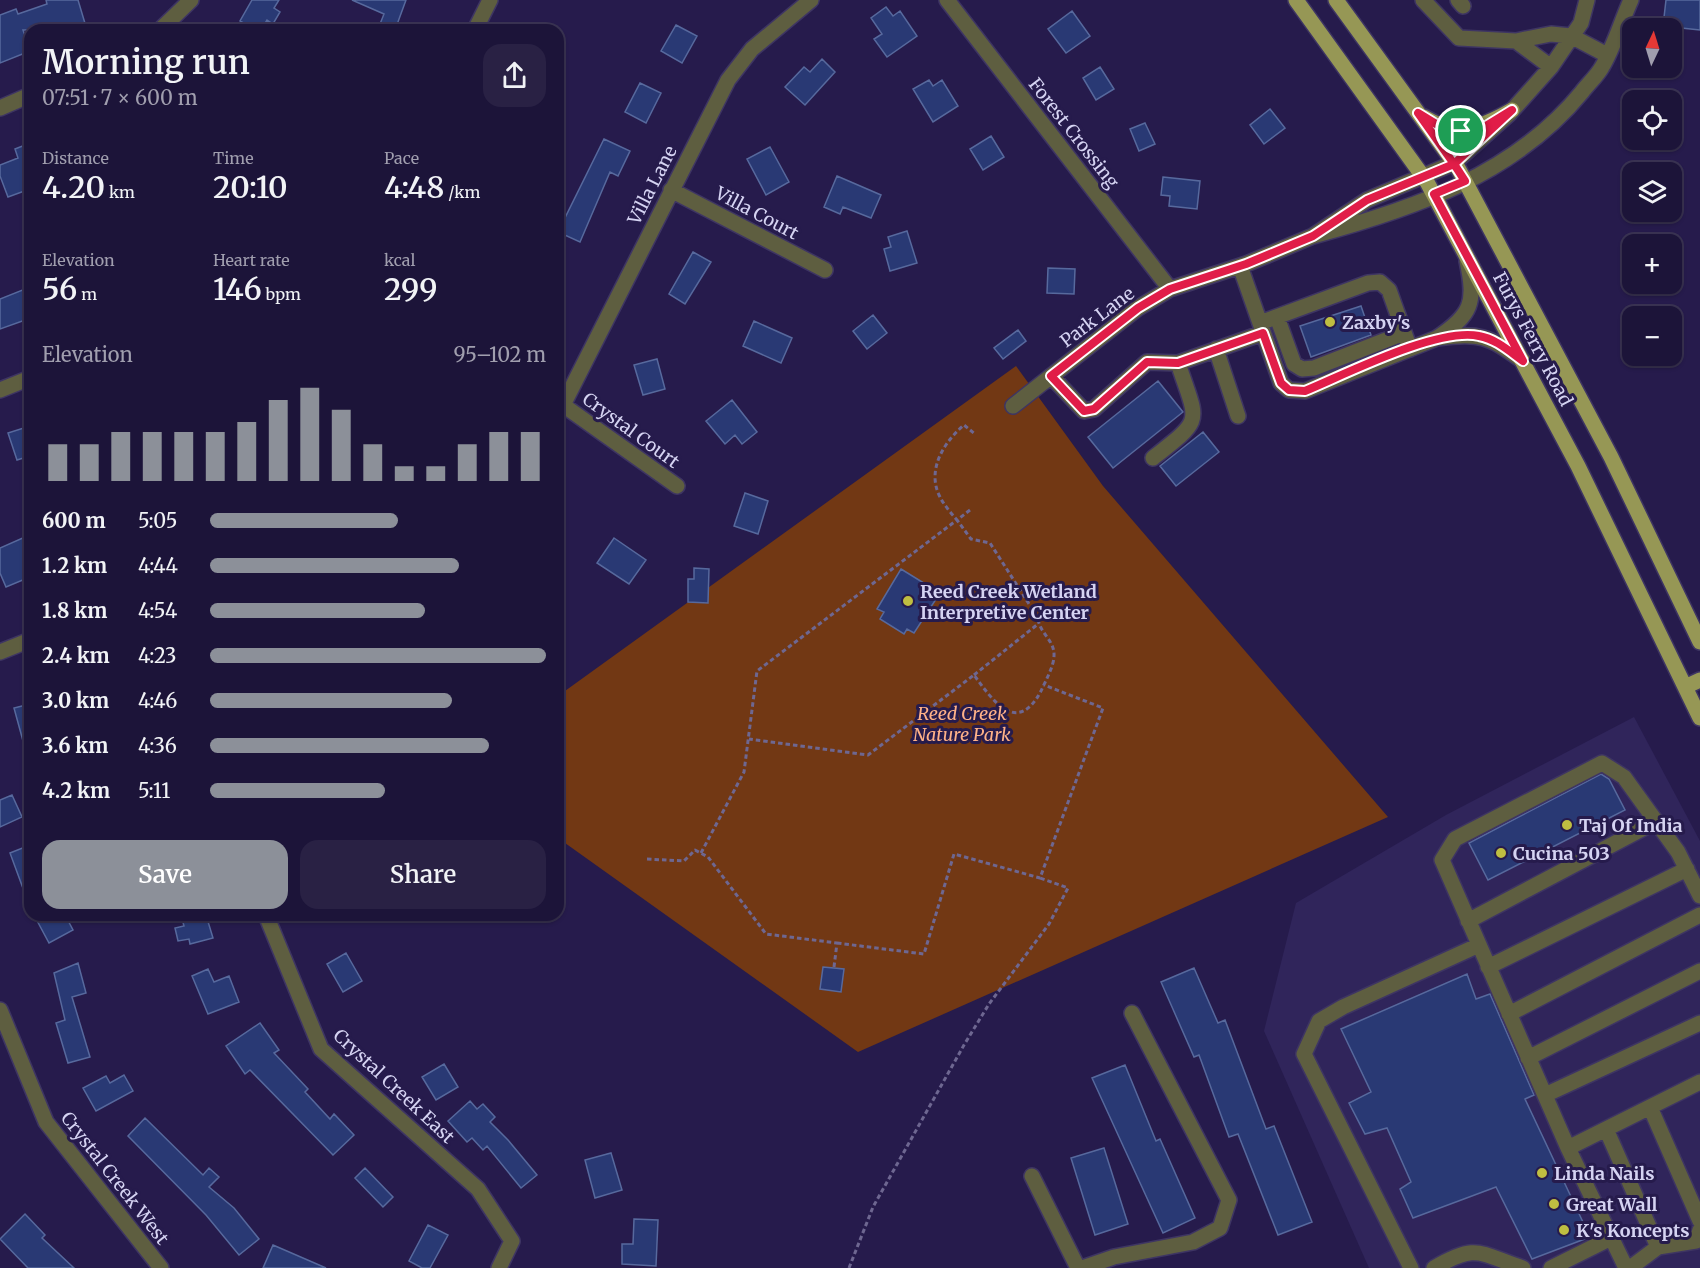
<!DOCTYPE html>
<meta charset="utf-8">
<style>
body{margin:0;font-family:Merriweather,serif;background:#292144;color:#f1f3f6;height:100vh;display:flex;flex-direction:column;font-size:22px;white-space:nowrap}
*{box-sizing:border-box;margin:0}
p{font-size:20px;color:#a09eae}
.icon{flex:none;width:33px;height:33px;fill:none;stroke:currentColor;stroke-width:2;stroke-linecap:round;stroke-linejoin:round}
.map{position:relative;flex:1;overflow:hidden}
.details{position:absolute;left:24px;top:24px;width:540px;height:897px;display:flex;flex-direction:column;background:#1c1439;border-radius:18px;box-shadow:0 2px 4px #0004,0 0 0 2px #3a3353}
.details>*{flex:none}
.needle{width:39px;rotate:4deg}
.tools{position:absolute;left:1622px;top:18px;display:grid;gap:12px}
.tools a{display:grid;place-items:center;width:60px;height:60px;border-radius:12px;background:#1c1439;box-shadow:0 2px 4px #0004,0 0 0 2px #3a3353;font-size:30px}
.pin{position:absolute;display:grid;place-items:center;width:51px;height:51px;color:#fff;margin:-26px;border:3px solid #fff;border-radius:50%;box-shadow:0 2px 6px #0007}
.round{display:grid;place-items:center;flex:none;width:63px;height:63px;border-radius:18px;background:#292144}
.head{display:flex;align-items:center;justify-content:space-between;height:102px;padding:0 18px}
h1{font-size:33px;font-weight:600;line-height:45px}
.metrics{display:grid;grid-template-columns:repeat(3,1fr);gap:9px;height:102px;padding:6px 18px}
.metrics div{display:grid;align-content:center}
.metrics b{font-size:30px;font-weight:600}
.metrics small{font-size:16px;font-weight:400}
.metrics p{font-size:16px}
.chart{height:168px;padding:12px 18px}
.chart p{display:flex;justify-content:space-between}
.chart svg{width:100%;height:108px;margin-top:6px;stroke:#8c9099;stroke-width:6}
.cta{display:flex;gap:12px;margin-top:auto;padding:12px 18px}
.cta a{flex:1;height:69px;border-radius:18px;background:#8c9099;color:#fff;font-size:24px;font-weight:600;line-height:69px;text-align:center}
.cta a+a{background:#292144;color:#f1f3f6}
ul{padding:0 18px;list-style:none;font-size:20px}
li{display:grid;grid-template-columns:96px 72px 1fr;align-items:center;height:45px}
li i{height:15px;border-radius:8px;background:#8c9099}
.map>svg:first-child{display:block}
.built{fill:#30255b}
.green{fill:#723814}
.building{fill:#293974;stroke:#57699d;stroke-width:1.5}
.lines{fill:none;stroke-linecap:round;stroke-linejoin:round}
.minor-casing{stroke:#3e3563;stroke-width:18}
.major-casing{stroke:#3e3563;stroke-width:18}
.path{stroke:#6e6791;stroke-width:3;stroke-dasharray:4.5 3;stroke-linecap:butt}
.minor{stroke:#5e5e40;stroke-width:15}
.major{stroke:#969755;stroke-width:15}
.route-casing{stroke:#fff;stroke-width:12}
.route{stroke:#e11d48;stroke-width:8}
.poi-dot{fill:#bfbe41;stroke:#261b4c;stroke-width:2}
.labels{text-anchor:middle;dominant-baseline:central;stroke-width:6;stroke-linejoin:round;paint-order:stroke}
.street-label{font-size:18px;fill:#d5d3f2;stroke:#261b4c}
.poi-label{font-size:18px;font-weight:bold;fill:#d5d3f2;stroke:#261b4c;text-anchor:start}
.park-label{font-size:18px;font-style:italic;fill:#ffb288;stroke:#261b4c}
</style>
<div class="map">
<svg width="1700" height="1268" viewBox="0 0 1700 1268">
<rect width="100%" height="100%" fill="#261b4c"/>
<!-- built -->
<path class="built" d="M 1634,717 L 1700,841 L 1700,1268 L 1369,1268 L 1264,1031 L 1296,903 L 1446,815 Z"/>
<!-- green -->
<path class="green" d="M 1016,366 L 1103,486 L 1388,817 L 858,1052 L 558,838 L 558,696 Z"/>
<!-- building -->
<path class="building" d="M 46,0 L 78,0 L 87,30 L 23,30 L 30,51 L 0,63 L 0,15 L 16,9 L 18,14 L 47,4 Z
M 252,0 L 279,0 L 274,8 L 280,12 L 273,24 L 267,20 L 261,30 L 256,30 L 240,21 Z
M 352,0 L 406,0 L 395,30 L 380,24 L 384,14 Z
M 1666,0 L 1700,0 L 1700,30 L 1663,26 Z
M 886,7 L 893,16 L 900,11 L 917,36 L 887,57 L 874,39 L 882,34 L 871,18 Z
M 1072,11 L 1090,36 L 1066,53 L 1048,29 Z
M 676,25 L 697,36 L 682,63 L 661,51 Z
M 822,59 L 835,72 L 805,105 L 785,87 L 804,67 L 810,72 Z
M 1100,67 L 1114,89 L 1096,100 L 1083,78 Z
M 929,80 L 933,86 L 942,80 L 958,106 L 933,122 L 913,89 Z
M 640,83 L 661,93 L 646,123 L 625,112 Z
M 1270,109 L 1285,128 L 1264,144 L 1250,125 Z
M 1145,123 L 1155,144 L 1139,151 L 1130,129 Z
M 991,136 L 1004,157 L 983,170 L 970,149 Z
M 604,139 L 630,151 L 618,176 L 610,172 L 580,242 L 558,232 Z
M 30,143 L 30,189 L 8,197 L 0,176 L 0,165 L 18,158 L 15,149 Z
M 770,147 L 789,182 L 766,195 L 747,159 Z
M 837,176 L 881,195 L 871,218 L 843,207 L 840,214 L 824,207 Z
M 1163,177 L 1200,181 L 1197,209 L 1169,206 L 1170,196 L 1161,195 Z
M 907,231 L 917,263 L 890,271 L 884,249 L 891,247 L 888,237 Z
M 693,252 L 711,262 L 685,304 L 669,294 Z
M 1048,268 L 1075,269 L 1074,294 L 1047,293 Z
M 30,287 L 30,309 L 25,311 L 28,319 L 0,329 L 0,299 Z
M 1361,306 L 1371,335 L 1311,357 L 1300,326 Z
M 873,315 L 887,333 L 867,349 L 853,331 Z
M 754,321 L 792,338 L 781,363 L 743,346 Z
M 1018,330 L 1026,341 L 1003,359 L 994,348 Z
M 657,359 L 665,389 L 643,395 L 634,365 Z
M 1158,381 L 1183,412 L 1113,468 L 1088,437 Z
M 732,400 L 757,432 L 742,444 L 735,435 L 725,444 L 706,421 Z
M 30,426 L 30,456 L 17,460 L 8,433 Z
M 1203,432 L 1219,452 L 1176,486 L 1160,466 Z
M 745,493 L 768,501 L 758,534 L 734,526 Z
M 25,537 L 30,549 L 30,577 L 6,587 L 0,573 L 0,548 Z
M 614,538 L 646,560 L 629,584 L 597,563 Z
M 694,568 L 709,569 L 708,603 L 688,602 L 688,579 L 694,579 Z
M 901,569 L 940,593 L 914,633 L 907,629 L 904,634 L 880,619 L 884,612 L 877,609 Z
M 30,704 L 30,752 L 26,752 L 14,708 Z
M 1601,774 L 1609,779 L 1625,810 L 1488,880 L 1469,843 Z
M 12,795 L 22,817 L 0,827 L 0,800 Z
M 30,845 L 30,901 L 28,902 L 10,853 Z
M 34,915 L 65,915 L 73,930 L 49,943 Z
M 181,915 L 206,915 L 213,938 L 190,944 L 189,939 L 178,941 L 175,928 L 184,926 Z
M 346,953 L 362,981 L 343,992 L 327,964 Z
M 78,963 L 86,993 L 72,997 L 90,1057 L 68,1063 L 56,1023 L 65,1020 L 54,973 Z
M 823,967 L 844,969 L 841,992 L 820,989 Z
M 1194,968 L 1218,1023 L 1225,1020 L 1266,1129 L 1274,1126 L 1312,1222 L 1278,1235 L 1238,1134 L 1229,1137 L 1199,1055 L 1194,1057 L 1161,982 Z
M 208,969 L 214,982 L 229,976 L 239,1002 L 208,1014 L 192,976 Z
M 1467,974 L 1476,999 L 1490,994 L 1534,1095 L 1525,1099 L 1590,1237 L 1532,1259 L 1496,1187 L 1413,1218 L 1400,1189 L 1411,1182 L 1387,1128 L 1365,1134 L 1349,1103 L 1371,1092 L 1341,1029 Z
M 260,1023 L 279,1050 L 274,1053 L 308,1089 L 305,1092 L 330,1119 L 334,1114 L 354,1135 L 333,1155 L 250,1070 L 245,1074 L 226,1046 Z
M 444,1064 L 458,1087 L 436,1100 L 422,1077 Z
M 1125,1065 L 1156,1141 L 1160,1139 L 1195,1218 L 1163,1233 L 1092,1078 Z
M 124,1075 L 133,1091 L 96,1111 L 83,1088 L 106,1076 L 110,1083 Z
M 470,1101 L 477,1109 L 483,1104 L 495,1117 L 490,1122 L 508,1140 L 537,1175 L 521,1188 L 487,1146 L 483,1150 L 472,1138 L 467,1142 L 448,1121 Z
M 145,1118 L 203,1175 L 209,1168 L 219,1177 L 209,1187 L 234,1208 L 259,1239 L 239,1255 L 206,1215 L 128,1136 Z
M 1104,1148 L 1128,1224 L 1095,1235 L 1071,1158 Z
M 611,1153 L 622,1190 L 595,1198 L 585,1160 Z
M 365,1168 L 393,1197 L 383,1207 L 355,1178 Z
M 25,1214 L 45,1235 L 42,1238 L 74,1268 L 28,1268 L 0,1239 Z
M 634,1219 L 658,1220 L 656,1266 L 622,1264 L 622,1244 L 633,1244 Z
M 428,1225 L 448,1235 L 430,1268 L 422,1268 L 409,1261 Z
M 273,1245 L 326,1268 L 263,1268 Z"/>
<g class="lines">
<!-- minor casing -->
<g class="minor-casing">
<path id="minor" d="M 947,0 L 1170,289
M 1423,0 L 1459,38 L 1516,41 L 1551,34 L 1571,36 L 1607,55
M 1458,0 L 1463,6
M 1587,0 L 1581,23 L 1551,67 L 1509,114 L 1454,163 L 1367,200 L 1313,236 C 1413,209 1514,175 1582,92 C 1588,84 1597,76 1602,67 C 1614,47 1621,22 1631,0
M 160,30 L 191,0
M 475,30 L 490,0
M 1516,41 L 1551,67
M 0,108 L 30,95
M 671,190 L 825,270
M 1467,261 C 1476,303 1472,314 1437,338 C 1481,333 1487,335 1523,361
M 1240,266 L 1281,383 L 1289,390 L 1305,391 L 1437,338
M 1277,317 L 1294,364 L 1302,369 L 1314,368 L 1404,333
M 1260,323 L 1368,283 L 1380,282 L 1389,290 L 1410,349
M 1216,349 L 1238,416
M 1051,376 L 1084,411 L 1094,409 L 1147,362 L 1178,363 L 1263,333
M 0,390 L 30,378
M 563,405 L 677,486
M 1013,406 L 1138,308 L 1170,289 L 1246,264 L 1313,236
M 558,410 L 563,405 L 728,80 L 752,49 L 811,0
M 1153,458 C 1205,417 1198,424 1178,363
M 0,652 L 30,640
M 266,915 L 321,1049 L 478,1189 L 512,1241 L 499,1268
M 1468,921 L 1655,822
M 1488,967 L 1687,869
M 0,1010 L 46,1122 L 161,1268
M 1509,1014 L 1700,915
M 1528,1058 L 1700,971
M 1545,1095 L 1700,1023
M 1650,1107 L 1700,1221
M 1606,1129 L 1658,1247
M 1568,1148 L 1700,1082
M 1032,1176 L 1078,1268
M 1082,1268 L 1114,1257 L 1193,1242 L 1220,1228 L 1229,1200 L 1132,1013
M 1411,1268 L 1304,1054 L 1319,1021 L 1343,1007 L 1479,945
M 1434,1268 C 1477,1243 1478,1253 1523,1268
M 1551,1268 L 1611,1238
M 1626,1268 L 1568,1148 L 1442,860 L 1455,839 L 1602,763 L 1624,777 L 1678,852 L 1700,896
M 1630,1268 L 1658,1247 L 1696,1241 L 1700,1230"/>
</g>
<!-- major casing -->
<g class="major-casing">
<path id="major" d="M 1296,0 L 1427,182 L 1578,466 L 1700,718
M 1336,0 L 1458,168 L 1611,457 L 1700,642
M 1424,117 C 1456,137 1481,128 1512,110
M 1685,687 L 1700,680"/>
</g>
<!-- path -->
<path class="path" d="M 970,510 L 957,520 C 951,513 944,505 940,497 C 926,470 944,442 964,425 L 975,434
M 974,675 L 1038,624
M 701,853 L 744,772 L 757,671 L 957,520 L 971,539 L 990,543 L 1038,618 C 1039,633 1055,640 1054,656 C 1054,666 1045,682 1041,691 C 1017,736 993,701 974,675 L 868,755 L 749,739
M 647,859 L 684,861 L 695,850 L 708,857 L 766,934 L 837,943 L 834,967
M 837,943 L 924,954 L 954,854 L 1040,878 L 1103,708 L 1044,685
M 849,1268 L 873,1207 L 964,1045 L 989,1004 L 1049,924 L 1068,888 L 1040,878"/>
<!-- minor -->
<use href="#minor" class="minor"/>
<!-- major -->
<use href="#major" class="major"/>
</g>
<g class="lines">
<!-- route casing -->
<g class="route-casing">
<path id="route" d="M 1461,131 L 1436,124 L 1418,113 L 1454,164 L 1367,200 L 1313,236 L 1246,264 L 1170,289 L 1138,308 L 1051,376 L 1084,411 L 1094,409 L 1147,362 L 1178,363 L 1263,333 L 1281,383 L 1289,390 L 1305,391 C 1346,374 1438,327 1479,336 C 1496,339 1509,351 1523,361 L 1434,194 L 1465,181 L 1454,164 L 1512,110 L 1486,126 L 1461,131"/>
</g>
<!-- route -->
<use href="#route" class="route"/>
</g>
<!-- markers -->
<g class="poi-dot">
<circle cx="1330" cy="322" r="6"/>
<circle cx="908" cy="601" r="6"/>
<circle cx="1567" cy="825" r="6"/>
<circle cx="1501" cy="853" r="6"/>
<circle cx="1542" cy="1173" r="6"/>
<circle cx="1554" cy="1204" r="6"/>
<circle cx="1564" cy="1230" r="6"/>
</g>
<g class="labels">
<!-- street labels -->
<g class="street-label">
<text transform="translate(1074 133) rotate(52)">Forest Crossing</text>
<text transform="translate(652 185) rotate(-63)">Villa Lane</text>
<text transform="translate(757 213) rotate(28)">Villa Court</text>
<text transform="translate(1097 317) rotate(-37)">Park Lane</text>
<text transform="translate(1533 339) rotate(62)">Furys Ferry Road</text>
<text transform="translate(631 430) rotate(36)">Crystal Court</text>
<text transform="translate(394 1086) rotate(43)">Crystal Creek East</text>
<text transform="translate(115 1178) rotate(52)">Crystal Creek West</text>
</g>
<!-- poi labels -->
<g class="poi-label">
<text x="1342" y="322">Zaxby's</text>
<text x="920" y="591">Reed Creek Wetland<tspan x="920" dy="21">Interpretive Center</tspan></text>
<text x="1579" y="825">Taj Of India</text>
<text x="1513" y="853">Cucina 503</text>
<text x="1554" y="1173">Linda Nails</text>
<text x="1566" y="1204">Great Wall</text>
<text x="1576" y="1230">K's Koncepts</text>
</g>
<!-- park labels -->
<g class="park-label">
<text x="962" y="713">Reed Creek<tspan x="962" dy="21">Nature Park</tspan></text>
</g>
</g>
</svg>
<div class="tools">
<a><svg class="needle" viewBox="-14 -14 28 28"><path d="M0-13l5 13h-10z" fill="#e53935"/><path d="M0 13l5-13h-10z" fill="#a09eae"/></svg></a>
<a><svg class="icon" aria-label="locate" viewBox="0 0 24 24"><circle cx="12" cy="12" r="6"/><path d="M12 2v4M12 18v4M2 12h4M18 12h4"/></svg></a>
<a><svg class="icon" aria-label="layers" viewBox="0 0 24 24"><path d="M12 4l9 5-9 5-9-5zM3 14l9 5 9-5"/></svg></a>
<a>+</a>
<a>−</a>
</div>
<div class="pin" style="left:1461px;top:131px;background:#1e9e55"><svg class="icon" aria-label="arrive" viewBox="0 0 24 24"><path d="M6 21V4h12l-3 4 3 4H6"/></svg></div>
<section class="details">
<div class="head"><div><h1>Morning run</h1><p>07:51 · 7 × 600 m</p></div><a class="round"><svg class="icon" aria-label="share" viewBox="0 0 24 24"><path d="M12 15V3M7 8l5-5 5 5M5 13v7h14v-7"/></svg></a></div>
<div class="metrics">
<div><p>Distance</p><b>4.20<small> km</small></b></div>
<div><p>Time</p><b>20:10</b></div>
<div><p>Pace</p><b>4:48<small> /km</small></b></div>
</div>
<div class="metrics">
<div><p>Elevation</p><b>56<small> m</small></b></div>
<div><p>Heart rate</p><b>146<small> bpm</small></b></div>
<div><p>kcal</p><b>299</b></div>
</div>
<div class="chart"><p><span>Elevation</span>95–102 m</p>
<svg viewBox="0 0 160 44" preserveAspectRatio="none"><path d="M5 44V29M15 44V29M25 44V24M35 44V24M45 44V24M55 44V24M65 44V20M75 44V11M85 44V6M95 44V15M105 44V29M115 44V38M125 44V38M135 44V29M145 44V24M155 44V24"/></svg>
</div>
<ul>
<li><b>600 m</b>5:05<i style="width:56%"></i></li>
<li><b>1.2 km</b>4:44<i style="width:74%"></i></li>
<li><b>1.8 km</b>4:54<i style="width:64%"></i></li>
<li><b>2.4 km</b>4:23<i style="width:100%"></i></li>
<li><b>3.0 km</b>4:46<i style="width:72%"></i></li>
<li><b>3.6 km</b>4:36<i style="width:83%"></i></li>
<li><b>4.2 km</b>5:11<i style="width:52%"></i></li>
</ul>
<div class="cta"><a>Save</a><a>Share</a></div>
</section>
</div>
